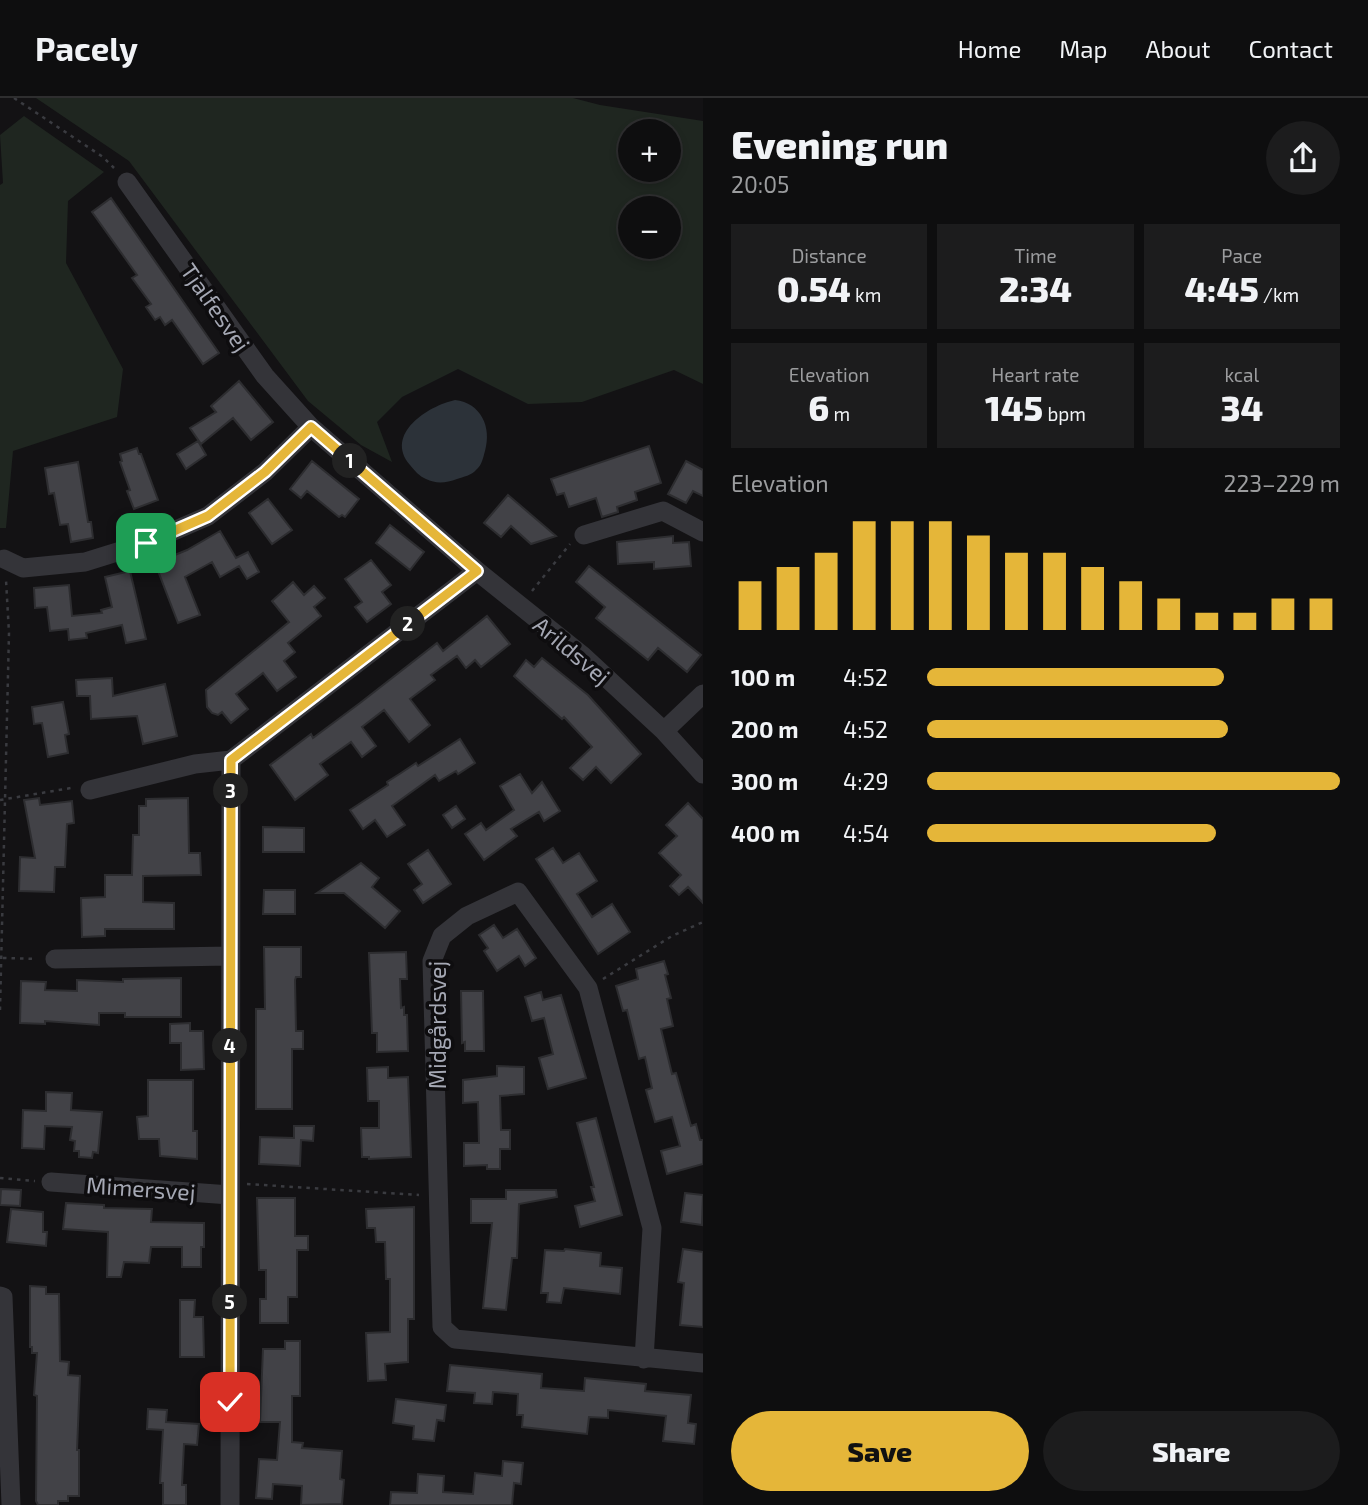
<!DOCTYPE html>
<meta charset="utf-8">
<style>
body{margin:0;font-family:"Exo 2",sans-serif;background:#1c1c1d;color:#f1f3f6;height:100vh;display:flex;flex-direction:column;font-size:26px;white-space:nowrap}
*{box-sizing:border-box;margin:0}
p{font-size:23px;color:#9b9c9e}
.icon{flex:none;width:38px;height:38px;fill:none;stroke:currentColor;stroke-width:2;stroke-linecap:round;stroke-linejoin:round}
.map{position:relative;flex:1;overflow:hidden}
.details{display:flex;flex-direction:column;background:#0e0e0f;width:665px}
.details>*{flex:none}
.fabs{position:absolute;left:618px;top:21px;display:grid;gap:14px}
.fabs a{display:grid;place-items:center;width:63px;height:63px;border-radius:50%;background:#0e0e0f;box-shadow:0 4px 10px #0003,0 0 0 2px #2e2e2f;font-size:35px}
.pin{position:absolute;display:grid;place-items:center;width:60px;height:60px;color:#fff;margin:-30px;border-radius:14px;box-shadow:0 4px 10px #0006}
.km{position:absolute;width:35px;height:35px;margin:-18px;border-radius:50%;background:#222;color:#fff;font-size:19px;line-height:35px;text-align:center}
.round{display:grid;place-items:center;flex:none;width:74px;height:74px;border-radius:37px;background:#1c1c1d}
.overview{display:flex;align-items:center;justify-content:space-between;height:119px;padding:0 28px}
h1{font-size:38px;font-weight:800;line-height:52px}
.stats{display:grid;grid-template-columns:repeat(3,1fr);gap:10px;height:119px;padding:7px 28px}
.stats div{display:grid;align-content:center;border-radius:0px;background:#1c1c1d;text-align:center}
.stats b{font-size:35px;font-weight:800}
.stats small{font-size:19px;font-weight:400}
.stats p{font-size:19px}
.chart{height:196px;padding:14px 28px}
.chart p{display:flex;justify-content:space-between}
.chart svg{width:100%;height:126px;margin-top:7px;stroke:#e5b639;stroke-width:6}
.action{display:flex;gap:14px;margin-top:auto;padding:14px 28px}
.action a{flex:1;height:80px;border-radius:42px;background:#e5b639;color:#111;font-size:28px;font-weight:800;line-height:80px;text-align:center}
.action a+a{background:#1c1c1d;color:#f1f3f6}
ul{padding:0 28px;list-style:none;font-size:23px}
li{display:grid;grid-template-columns:112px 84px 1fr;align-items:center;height:52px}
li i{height:18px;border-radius:9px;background:#e5b639}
header{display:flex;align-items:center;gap:42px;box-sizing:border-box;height:98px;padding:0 35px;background:#0e0e0f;border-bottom:2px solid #2e2e2f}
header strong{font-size:33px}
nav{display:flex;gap:38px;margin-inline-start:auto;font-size:24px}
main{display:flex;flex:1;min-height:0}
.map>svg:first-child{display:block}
.green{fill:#1f2620;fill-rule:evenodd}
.water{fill:#2c3239}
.building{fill:#424247;stroke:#2d2d30;stroke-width:2}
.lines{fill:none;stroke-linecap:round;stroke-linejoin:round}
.path{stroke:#3a3b40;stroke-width:2.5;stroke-dasharray:3.5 5;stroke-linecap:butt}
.street{stroke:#343439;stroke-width:19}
.route-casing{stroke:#fff;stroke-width:14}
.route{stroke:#e5b639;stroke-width:9}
.labels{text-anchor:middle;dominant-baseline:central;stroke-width:7;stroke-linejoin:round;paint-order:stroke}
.street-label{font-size:23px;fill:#a5a8b4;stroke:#0e0d0f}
</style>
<header>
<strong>Pacely</strong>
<nav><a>Home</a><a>Map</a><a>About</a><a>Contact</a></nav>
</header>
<main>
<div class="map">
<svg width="703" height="1407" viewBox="0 0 703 1407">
<rect width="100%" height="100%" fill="#131214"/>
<!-- green -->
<path class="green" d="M 36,0 L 573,0 L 600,7 L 703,23 L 703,286 L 674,272 L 582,304 L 528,306 L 458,271 L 402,299 L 377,324 L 392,364 L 361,347 L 308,303 L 129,63 ZM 630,33 L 668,33 L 668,72 L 630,72 ZM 668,110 L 668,149 L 630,149 L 630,110 Z
M 24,18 L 104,74 L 68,103 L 66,165 L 123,271 L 117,319 L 13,353 L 6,430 L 0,430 L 0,87 L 3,85 L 0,37 Z"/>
<!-- water -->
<path class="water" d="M 455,302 C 481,305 492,329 485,353 C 483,360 482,367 476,372 C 472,377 463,379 457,381 C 446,385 436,386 426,381 C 419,378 415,373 410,367 C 384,336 428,308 455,302 Z"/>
<!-- building -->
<path class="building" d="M 111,100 L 219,255 L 203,266 L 172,222 L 165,227 L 160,219 L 155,222 L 146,209 L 151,206 L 132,180 L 137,177 L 92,114 Z
M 239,283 L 273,324 L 251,342 L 233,320 L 201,346 L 190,330 L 216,314 L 211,308 Z
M 198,343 L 206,357 L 186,371 L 177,356 Z
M 649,348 L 661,385 L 635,394 L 637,402 L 617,409 L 618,414 L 602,419 L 596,400 L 569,409 L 564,395 L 557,397 L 551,381 Z
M 137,350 L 139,356 L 141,356 L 158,402 L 134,411 L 127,393 L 130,392 L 120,364 L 122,363 L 120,356 Z
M 312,363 L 359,401 L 345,419 L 342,417 L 339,419 L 307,393 L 301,400 L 290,391 Z
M 686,363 L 703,372 L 703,398 L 693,393 L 686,405 L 668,396 Z
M 78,364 L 88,424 L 91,424 L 93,440 L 71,444 L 68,426 L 60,427 L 54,395 L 49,396 L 45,370 Z
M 508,397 L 556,438 L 531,446 L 511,428 L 501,439 L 484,425 Z
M 268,401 L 292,432 L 272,446 L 249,415 Z
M 390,427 L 424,454 L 410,472 L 376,445 Z
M 220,433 L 236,460 L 248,454 L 259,474 L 247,481 L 239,468 L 220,479 L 212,464 L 185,479 L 200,517 L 178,525 L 155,465 L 187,452 Z
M 673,438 L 673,445 L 689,444 L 691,468 L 654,471 L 654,464 L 618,466 L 617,444 Z
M 371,462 L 391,487 L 382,494 L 391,506 L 367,524 L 355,509 L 362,504 L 345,481 Z
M 589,468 L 701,557 L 687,574 L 658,550 L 648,562 L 596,520 L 605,509 L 576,484 Z
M 130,473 L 146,541 L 126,545 L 122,527 L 86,535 L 87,540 L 69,542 L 68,531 L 50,533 L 47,509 L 35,510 L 34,490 L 69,487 L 72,518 L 102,515 L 101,512 L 112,509 L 105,479 Z
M 293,484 L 304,497 L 314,488 L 325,500 L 314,509 L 321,518 L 288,545 L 295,554 L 284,563 L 296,579 L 277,593 L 263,575 L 236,596 L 248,611 L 231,625 L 222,614 L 218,617 L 212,615 L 207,609 L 206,592 L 289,524 L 272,503 Z
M 487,518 L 510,546 L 481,569 L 475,562 L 466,570 L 457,558 L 431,577 L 435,582 L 410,601 L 430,627 L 409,644 L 384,612 L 362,629 L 376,648 L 362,659 L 351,644 L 320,666 L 328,677 L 295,702 L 270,667 L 311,636 L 313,640 L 360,605 L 437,545 L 443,553 Z
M 542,560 L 588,597 L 641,656 L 611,685 L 596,669 L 583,682 L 570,670 L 592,649 L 564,619 L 562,621 L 514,578 L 526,562 L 534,569 Z
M 112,580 L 113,598 L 165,586 L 177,638 L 143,646 L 137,618 L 91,621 L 90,598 L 77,598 L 76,582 Z
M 63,604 L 69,636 L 65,637 L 68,655 L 48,659 L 42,625 L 34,626 L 32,609 Z
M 460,641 L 475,665 L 458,676 L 456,673 L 439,683 L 435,677 L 392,708 L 405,727 L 387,739 L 375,722 L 363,731 L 350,712 L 388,687 L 387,684 L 401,675 L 416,665 L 418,668 Z
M 520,676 L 532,695 L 542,684 L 560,713 L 544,723 L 539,714 L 511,731 L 517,738 L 484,762 L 465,736 L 481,725 L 486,732 L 514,712 L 500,688 Z
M 39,700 L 40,707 L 72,703 L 74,725 L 67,726 L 65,769 L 55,769 L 54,794 L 19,793 L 20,759 L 35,760 L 24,702 Z
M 188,700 L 189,755 L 200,755 L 201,777 L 143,778 L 143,804 L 174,805 L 174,831 L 105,831 L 105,838 L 82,839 L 81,800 L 105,799 L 105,777 L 132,777 L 133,737 L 139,737 L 139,708 L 146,708 L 146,701 Z
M 688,705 L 703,721 L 703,805 L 688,789 L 679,797 L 670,788 L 681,777 L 659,755 L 677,738 L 666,727 Z
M 456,708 L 465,721 L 452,730 L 443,717 Z
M 263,729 L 304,730 L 304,754 L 263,754 Z
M 553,750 L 563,765 L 579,755 L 597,783 L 577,796 L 592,819 L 612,806 L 630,834 L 598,856 L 536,761 Z
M 428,752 L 451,786 L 423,805 L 414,792 L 422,786 L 408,766 Z
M 361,765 L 379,780 L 372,789 L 400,813 L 385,830 L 344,795 L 317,795 Z
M 264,792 L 295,792 L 295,816 L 263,816 Z
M 494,827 L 503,840 L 517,831 L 536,860 L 525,868 L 519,858 L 497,873 L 484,853 L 488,850 L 479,837 Z
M 264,849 L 301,849 L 301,879 L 296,879 L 295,882 L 296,933 L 303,933 L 303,951 L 292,951 L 292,1011 L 256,1011 L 256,911 L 265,911 Z
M 406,854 L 407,881 L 400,881 L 401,910 L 404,909 L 404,917 L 407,917 L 408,953 L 377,954 L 377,935 L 372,935 L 369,855 Z
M 664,863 L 668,876 L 665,877 L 671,900 L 667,901 L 673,928 L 661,931 L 672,976 L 676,975 L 691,1028 L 696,1026 L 700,1042 L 703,1042 L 703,1066 L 667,1076 L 661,1053 L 680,1048 L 672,1019 L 655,1024 L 646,992 L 652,990 L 645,959 L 639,961 L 627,912 L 623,913 L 616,888 L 638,881 L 636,871 Z
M 181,880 L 181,919 L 125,919 L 125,915 L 99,915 L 99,927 L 45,923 L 45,926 L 20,925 L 21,883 L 46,884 L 45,892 L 77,893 L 77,882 L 123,884 L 123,881 Z
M 461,893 L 483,893 L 484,953 L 465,953 L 465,944 L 462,945 Z
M 541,894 L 543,902 L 561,897 L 586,980 L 548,991 L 539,960 L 553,956 L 544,920 L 532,923 L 525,899 Z
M 190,925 L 190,933 L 203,933 L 204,971 L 181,972 L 181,945 L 170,945 L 170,926 Z
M 497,968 L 524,969 L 524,996 L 500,998 L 501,1032 L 510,1032 L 510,1051 L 500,1051 L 500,1071 L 487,1071 L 487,1067 L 464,1068 L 464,1045 L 479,1045 L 478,1004 L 463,1005 L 463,982 L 497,978 Z
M 388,969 L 388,980 L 408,979 L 411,1059 L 369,1061 L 369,1059 L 362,1059 L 361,1030 L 379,1030 L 379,1003 L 368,1003 L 367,970 Z
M 148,982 L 193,982 L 193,1033 L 197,1033 L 197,1061 L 160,1058 L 159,1041 L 139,1041 L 137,1019 L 148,1018 Z
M 46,994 L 72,995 L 71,1012 L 102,1014 L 98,1055 L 93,1054 L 92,1060 L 79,1059 L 79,1053 L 74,1053 L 75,1043 L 70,1042 L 72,1029 L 45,1028 L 44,1051 L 22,1050 L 23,1012 L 46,1013 Z
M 596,1020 L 622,1117 L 580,1129 L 575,1108 L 595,1103 L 591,1089 L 594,1089 L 577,1025 Z
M 294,1028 L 314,1028 L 313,1043 L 301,1042 L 300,1068 L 259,1066 L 260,1039 L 294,1040 Z
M 1,1091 L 21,1092 L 20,1108 L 0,1107 Z
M 506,1092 L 556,1092 L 557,1099 L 519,1106 L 517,1160 L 512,1160 L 506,1212 L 483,1210 L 492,1125 L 471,1125 L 471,1101 L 506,1101 Z
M 685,1095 L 703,1097 L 702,1127 L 681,1124 Z
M 257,1100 L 295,1100 L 295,1138 L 308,1138 L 308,1152 L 297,1152 L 297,1199 L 288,1199 L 288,1225 L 260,1225 L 260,1201 L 266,1201 L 266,1172 L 259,1172 Z
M 66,1105 L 104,1107 L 104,1110 L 152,1111 L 151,1124 L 204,1125 L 204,1149 L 201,1149 L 201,1169 L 182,1169 L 182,1149 L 151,1149 L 149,1165 L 124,1164 L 121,1179 L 107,1179 L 108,1134 L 63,1131 Z
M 414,1109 L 414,1221 L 408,1221 L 408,1264 L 385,1266 L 386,1282 L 368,1283 L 366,1235 L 390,1234 L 390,1181 L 386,1181 L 385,1144 L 376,1144 L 375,1130 L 367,1130 L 366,1111 Z
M 11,1111 L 43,1114 L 43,1134 L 47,1134 L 46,1148 L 7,1144 Z
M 565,1151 L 601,1155 L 600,1168 L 622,1170 L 620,1196 L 564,1190 L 561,1205 L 547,1204 L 548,1195 L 541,1195 L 545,1152 L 564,1153 Z
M 683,1151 L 703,1154 L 703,1229 L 680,1227 L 684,1185 L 678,1184 Z
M 30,1188 L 46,1189 L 46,1196 L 59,1196 L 60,1263 L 69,1264 L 68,1277 L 80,1278 L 77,1352 L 79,1352 L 79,1398 L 68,1398 L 68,1403 L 58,1403 L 58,1407 L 38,1407 L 36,1403 L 37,1298 L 34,1297 L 37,1255 L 32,1255 L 32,1249 L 30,1249 Z
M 180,1202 L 195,1202 L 194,1219 L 203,1219 L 204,1259 L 180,1259 Z
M 285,1243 L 300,1243 L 300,1298 L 292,1298 L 292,1344 L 303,1345 L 302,1350 L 342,1353 L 340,1381 L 344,1382 L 342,1406 L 301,1407 L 302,1388 L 273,1386 L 272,1401 L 256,1400 L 259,1361 L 277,1362 L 280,1324 L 260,1324 L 263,1251 L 285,1251 Z
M 450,1267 L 542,1276 L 541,1290 L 584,1293 L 585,1280 L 646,1286 L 645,1293 L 691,1297 L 688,1325 L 696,1326 L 694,1346 L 663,1343 L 666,1318 L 608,1312 L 608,1320 L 589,1319 L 587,1336 L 522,1329 L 523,1317 L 517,1317 L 518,1296 L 493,1294 L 492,1306 L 474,1305 L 475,1295 L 447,1293 Z
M 396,1301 L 446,1307 L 444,1323 L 437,1322 L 434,1343 L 413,1341 L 414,1328 L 393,1325 Z
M 148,1311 L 167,1312 L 166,1324 L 199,1326 L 197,1347 L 184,1346 L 182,1387 L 186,1387 L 186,1407 L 163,1407 L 163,1385 L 160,1385 L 163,1332 L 147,1331 Z
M 503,1363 L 523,1365 L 521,1386 L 514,1385 L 512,1407 L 390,1407 L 391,1394 L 417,1395 L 418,1376 L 444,1378 L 443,1394 L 473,1396 L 475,1375 L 502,1378 Z"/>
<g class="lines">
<!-- path -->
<path class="path" d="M 14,0 L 103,59 L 114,70
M 532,493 L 570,446
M 0,702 L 71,690
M 3,860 L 37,861
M 603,881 L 672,838 L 703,824
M 0,912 L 9,535 L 6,482
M 0,1080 L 35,1083
M 247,1086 L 419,1097"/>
<!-- street -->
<path class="street" d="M 127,84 L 265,278 L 311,329 L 477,473 L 583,558 L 664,633 L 703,676
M 584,437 L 663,413 L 703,434
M 4,461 L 23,470 L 85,464 L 146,445 L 208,418 L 265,374 L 311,329
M 664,633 L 703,596
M 90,692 L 195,666 L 231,662
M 55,861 L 230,858
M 51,1084 L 230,1097
M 0,1198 L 3,1199 L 11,1407
M 644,1261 L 652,1130 L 588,890 L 518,794 L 467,818 L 442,838 L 432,863 L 442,1229 L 455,1241 L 703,1265
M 230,1407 L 231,662 L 477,473"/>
</g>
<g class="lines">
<!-- route casing -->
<g class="route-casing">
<path id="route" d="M 146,445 L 208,418 L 265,374 L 311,329 L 477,473 L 231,662 L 230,1304"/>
</g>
<!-- route -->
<use href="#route" class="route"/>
</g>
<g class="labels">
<!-- street labels -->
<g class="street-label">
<text transform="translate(216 209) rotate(55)">Tjalfesvej</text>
<text transform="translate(572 552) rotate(40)">Arildsvej</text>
<text transform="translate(437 927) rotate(-90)">Midgårdsvej</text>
<text transform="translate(141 1090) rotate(4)">Mimersvej</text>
</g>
</g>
</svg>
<div class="fabs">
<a>+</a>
<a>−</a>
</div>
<div class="pin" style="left:146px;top:445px;background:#1e9e55"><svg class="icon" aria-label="arrive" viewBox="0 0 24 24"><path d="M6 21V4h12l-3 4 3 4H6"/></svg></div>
<div class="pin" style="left:230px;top:1304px;background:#d93025"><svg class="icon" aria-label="check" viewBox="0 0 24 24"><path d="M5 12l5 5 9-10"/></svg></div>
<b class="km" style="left:350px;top:363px">1</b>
<b class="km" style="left:408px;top:526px">2</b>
<b class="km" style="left:231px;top:693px">3</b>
<b class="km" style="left:230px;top:948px">4</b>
<b class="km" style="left:230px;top:1204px">5</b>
</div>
<section class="details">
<div class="overview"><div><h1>Evening run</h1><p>20:05</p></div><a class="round"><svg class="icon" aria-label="share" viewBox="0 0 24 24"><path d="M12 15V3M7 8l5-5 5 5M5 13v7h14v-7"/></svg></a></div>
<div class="stats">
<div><p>Distance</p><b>0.54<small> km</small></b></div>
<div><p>Time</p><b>2:34</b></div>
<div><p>Pace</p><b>4:45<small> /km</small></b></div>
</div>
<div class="stats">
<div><p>Elevation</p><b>6<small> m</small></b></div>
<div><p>Heart rate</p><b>145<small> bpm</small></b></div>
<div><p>kcal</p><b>34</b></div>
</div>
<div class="chart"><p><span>Elevation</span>223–229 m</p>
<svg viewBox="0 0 160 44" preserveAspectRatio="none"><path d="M5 44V27M15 44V22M25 44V17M35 44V6M45 44V6M55 44V6M65 44V11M75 44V17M85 44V17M95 44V22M105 44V27M115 44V33M125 44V38M135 44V38M145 44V33M155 44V33"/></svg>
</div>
<ul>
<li><b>100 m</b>4:52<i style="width:72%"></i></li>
<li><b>200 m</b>4:52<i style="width:73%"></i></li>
<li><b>300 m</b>4:29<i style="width:100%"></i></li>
<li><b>400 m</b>4:54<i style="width:70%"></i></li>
</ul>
<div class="action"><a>Save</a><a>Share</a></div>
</section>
</main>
